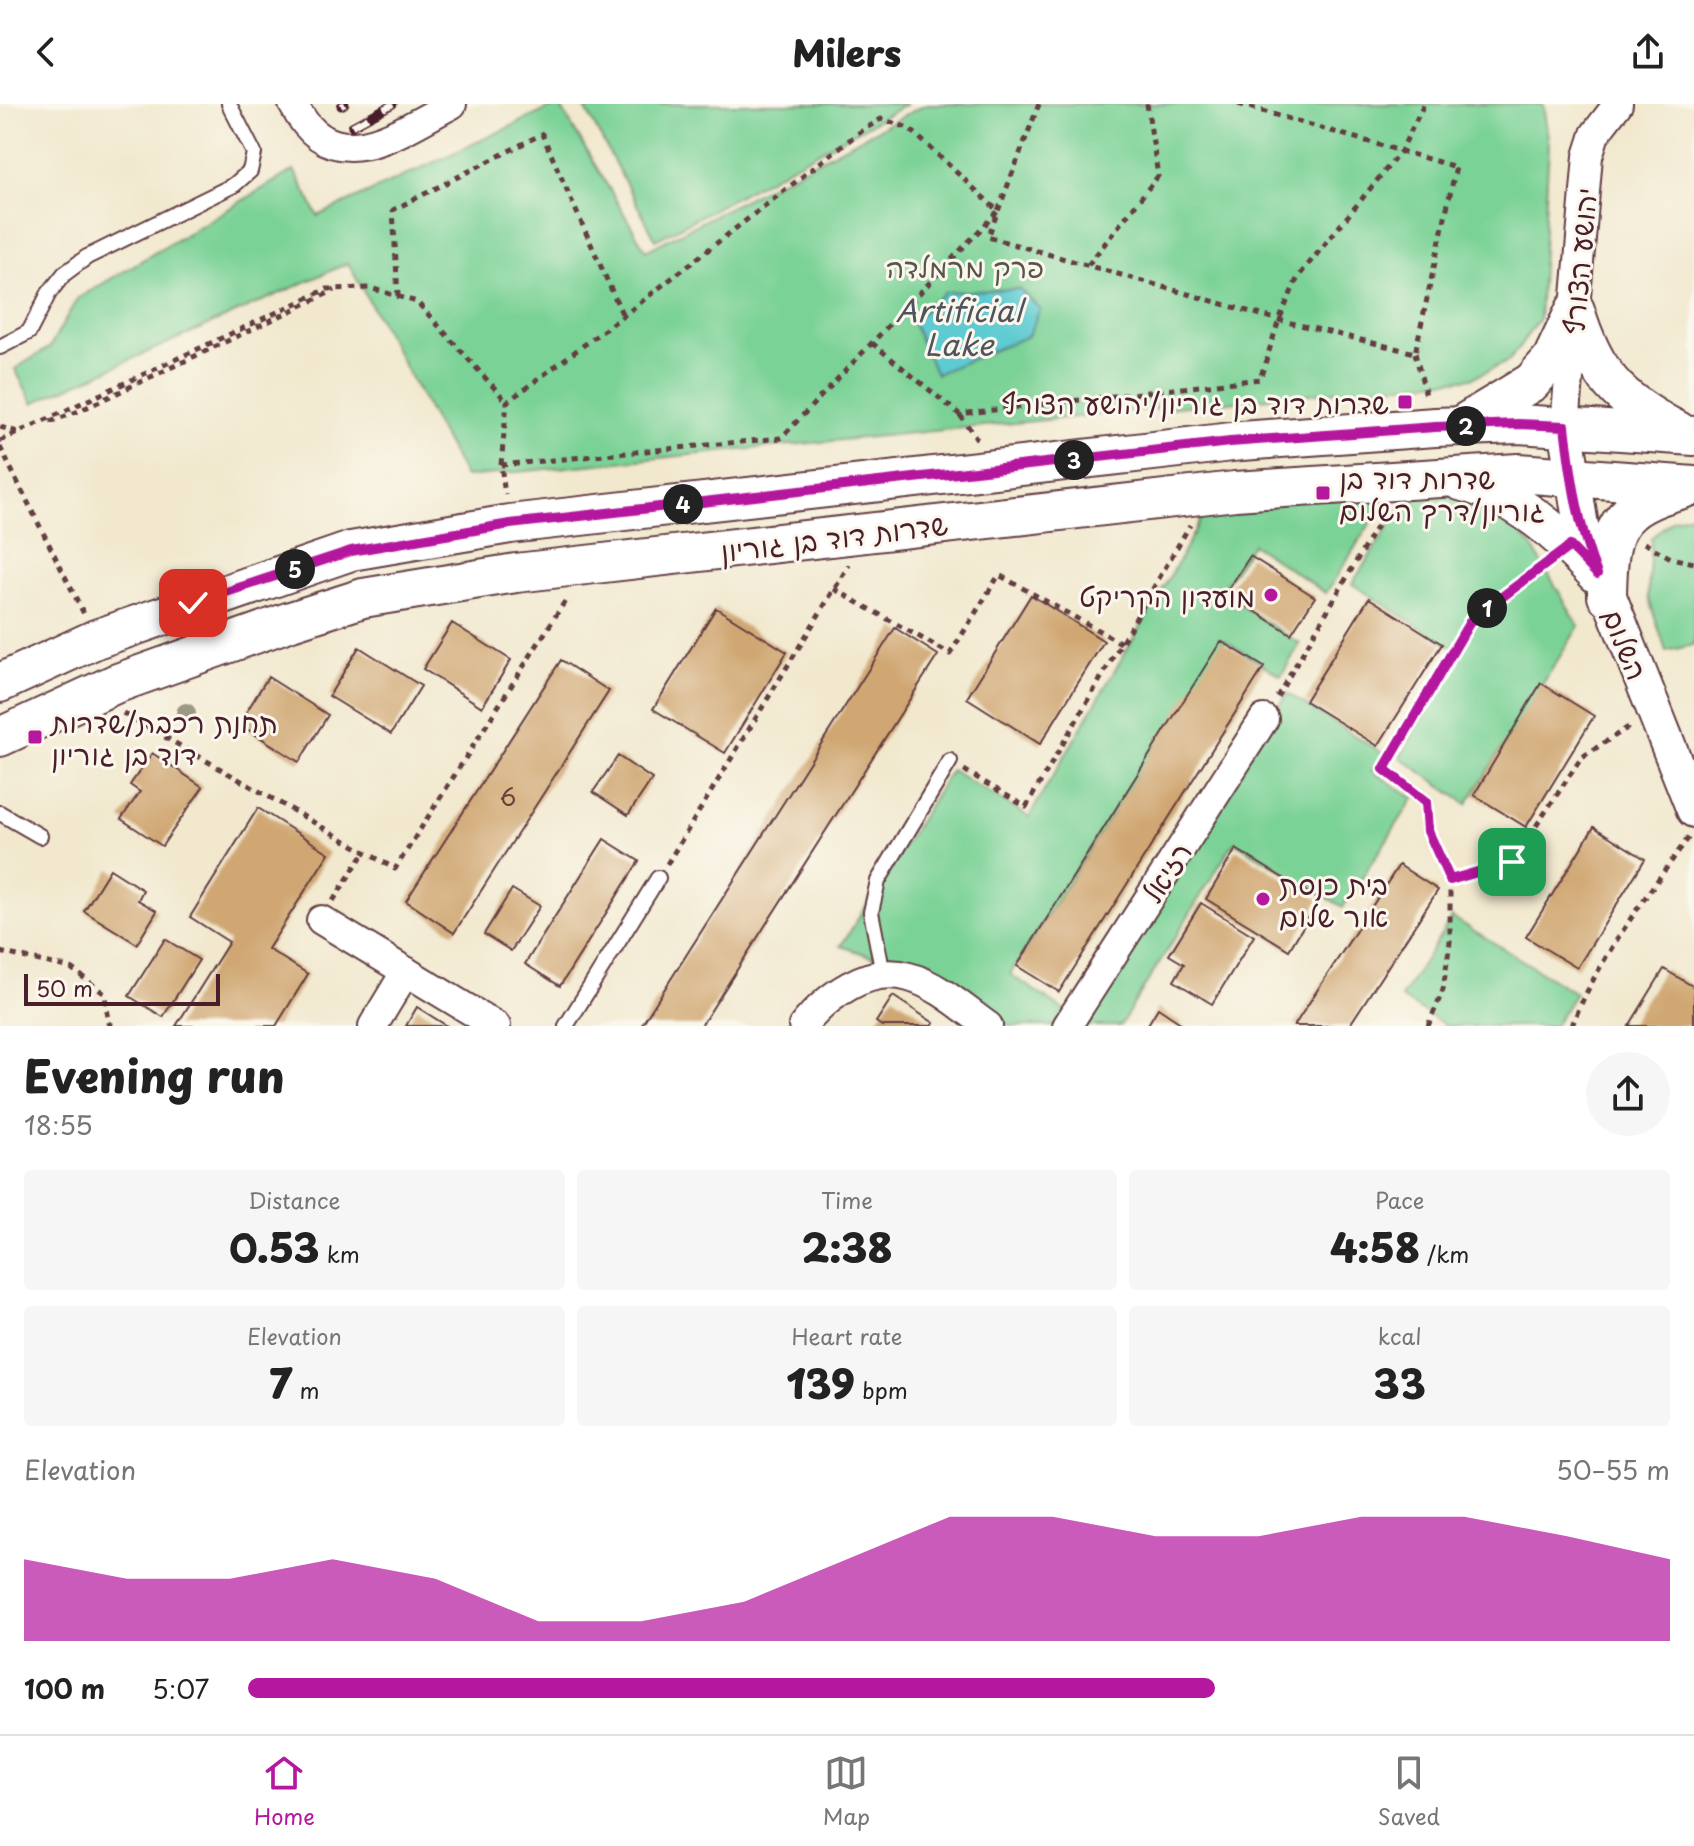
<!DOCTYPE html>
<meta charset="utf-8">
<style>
body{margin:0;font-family:"Playpen Sans","Playpen Sans Hebrew",sans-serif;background:#f6f6f6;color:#222;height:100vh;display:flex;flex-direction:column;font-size:30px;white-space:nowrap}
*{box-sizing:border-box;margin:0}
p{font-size:26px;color:#767676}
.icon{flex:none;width:44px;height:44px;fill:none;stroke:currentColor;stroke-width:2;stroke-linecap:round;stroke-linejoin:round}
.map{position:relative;height:922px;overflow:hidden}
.sheet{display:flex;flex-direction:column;background:#fff;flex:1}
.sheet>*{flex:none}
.scale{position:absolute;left:24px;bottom:20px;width:196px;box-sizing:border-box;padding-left:8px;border:4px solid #4a1f2b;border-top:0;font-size:22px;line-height:28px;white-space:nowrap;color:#4a1f2b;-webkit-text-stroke:6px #fbf7ec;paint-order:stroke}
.pin{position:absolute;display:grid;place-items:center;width:68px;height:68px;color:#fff;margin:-34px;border-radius:16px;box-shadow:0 4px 12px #0006}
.km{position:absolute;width:40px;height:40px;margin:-20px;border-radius:50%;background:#222;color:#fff;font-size:22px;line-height:40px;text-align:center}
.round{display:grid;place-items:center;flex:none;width:84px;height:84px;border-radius:42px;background:#f6f6f6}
.overview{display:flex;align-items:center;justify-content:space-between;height:136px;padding:0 24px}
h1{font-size:44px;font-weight:800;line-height:60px}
.metrics{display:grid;grid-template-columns:repeat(3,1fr);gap:12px;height:136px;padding:8px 24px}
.metrics div{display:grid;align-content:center;border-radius:8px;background:#f6f6f6;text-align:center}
.metrics b{font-size:40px;font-weight:800}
.metrics small{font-size:22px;font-weight:400}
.metrics p{font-size:22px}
.chart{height:224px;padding:16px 24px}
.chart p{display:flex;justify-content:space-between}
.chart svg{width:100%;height:144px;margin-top:8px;fill:#b5179e;opacity:.7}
ul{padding:0 24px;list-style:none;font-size:26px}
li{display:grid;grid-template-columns:128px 96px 1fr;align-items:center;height:60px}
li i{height:20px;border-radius:10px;background:#b5179e}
header{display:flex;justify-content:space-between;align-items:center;height:104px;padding:0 24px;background:#fff;font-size:36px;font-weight:800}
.menu{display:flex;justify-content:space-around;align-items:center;height:112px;border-top:2px solid #e0e0e0;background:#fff;font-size:22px;color:#767676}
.menu a{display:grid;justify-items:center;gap:4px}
.menu .on{color:#b5179e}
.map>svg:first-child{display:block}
.green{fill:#7ad296;stroke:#627860;stroke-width:2}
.water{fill:#5dcbd1;stroke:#54757e;stroke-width:2}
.building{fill:#d0a773}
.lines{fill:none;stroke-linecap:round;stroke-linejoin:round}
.service-casing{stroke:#633d43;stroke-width:18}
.minor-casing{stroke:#633d43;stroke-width:32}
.tertiary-casing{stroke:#633d43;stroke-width:38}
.secondary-casing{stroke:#633d43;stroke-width:42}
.path{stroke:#633d43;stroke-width:5;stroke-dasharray:6 6;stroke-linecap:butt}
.service{stroke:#fff;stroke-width:14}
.minor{stroke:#fff;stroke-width:28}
.tertiary{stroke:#fff;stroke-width:34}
.secondary{stroke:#fff;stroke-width:38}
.rail-casing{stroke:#4a1f2b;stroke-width:9}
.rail{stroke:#fbf7ec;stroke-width:6;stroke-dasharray:18;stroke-linecap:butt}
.tree{fill:#9d9786}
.route-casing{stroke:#fff;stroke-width:16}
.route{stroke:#b5179e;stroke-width:10}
.poi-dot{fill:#b5179e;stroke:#fbf7ec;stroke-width:3}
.labels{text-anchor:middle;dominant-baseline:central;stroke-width:6;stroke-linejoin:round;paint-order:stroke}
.number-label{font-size:24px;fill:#6c413d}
.street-label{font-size:28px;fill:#4a1f2b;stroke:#fbf7ec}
.park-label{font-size:28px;fill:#58554b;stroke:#fbf7ec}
.poi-label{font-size:28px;fill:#4a1f2b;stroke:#fbf7ec;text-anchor:start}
.water-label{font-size:30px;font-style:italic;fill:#50535d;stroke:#fbf7ec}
</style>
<header><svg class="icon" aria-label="back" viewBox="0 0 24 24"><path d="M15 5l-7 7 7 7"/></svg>Milers<svg class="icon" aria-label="share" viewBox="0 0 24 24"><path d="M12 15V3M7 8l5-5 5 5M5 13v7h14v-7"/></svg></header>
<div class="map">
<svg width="1694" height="922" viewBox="0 0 1694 922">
<rect width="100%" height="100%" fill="#fbf7ec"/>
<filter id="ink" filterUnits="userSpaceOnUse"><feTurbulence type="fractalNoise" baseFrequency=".0125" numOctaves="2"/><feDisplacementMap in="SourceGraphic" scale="16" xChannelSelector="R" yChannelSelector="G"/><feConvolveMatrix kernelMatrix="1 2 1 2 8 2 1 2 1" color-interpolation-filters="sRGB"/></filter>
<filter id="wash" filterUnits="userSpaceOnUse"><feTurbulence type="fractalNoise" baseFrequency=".006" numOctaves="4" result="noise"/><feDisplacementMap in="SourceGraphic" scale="32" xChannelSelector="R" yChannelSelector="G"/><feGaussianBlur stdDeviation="1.8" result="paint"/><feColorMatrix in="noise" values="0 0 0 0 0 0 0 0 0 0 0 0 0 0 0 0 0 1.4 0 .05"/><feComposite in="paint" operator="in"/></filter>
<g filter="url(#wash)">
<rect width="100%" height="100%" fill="#f1e8ce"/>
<!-- green -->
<path class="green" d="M 559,0 L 646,147 L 926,0 L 1543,0 L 1549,41 L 1539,215 L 1509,257 L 1472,274 L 465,373 L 348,159 L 33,299 L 15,265 L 50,243 L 77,195 L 294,66 L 318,112 Z
M 583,0 L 907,0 L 656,136 Z
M 1392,385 L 1326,489 L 1252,440 L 1220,488 L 1300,540 L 1281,572 L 1224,536 L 1010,870 L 1065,907 L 1057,922 L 1009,922 L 947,878 L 841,842 L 951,666 L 1029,713 L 1177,460 L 1211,396 Z
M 1411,388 L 1449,391 L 1498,405 L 1532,442 L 1579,522 L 1467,700 L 1400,653 L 1461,549 L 1352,480 Z
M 1694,409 L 1694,541 L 1666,547 L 1648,492 L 1651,434 L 1673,415 Z
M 1287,589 L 1384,650 L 1372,667 L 1414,694 L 1343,803 L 1234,738 L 1120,922 L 1079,922 Z
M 1452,813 L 1575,889 L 1554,922 L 1447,922 L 1401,894 Z"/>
<!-- water -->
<path class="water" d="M 1019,185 L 1040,205 L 1028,232 L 936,270 L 912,218 L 945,188 Z"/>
<g id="blocks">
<!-- building -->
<path class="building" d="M 1250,452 L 1315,493 L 1291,530 L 1226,489 Z
M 1031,491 L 1104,537 L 1040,640 L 967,594 Z
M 1369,494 L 1442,540 L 1378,642 L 1305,597 Z
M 716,504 L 787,548 L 725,649 L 653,605 Z
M 452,519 L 511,556 L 482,603 L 423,565 Z
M 895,524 L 938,551 L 701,922 L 641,922 Z
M 1221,537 L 1264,563 L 1059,888 L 1017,862 Z
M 359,543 L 421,582 L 391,630 L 329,592 Z
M 561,556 L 609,587 L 454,829 L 406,797 Z
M 268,573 L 328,611 L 299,658 L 239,620 Z
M 1541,579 L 1594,612 L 1526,723 L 1474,691 Z
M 152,649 L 203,683 L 162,742 L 121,715 L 140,688 L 130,681 Z
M 618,652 L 652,675 L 628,711 L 593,688 Z
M 258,704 L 329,749 L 268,845 L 308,870 L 276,922 L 176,922 L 229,838 L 190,813 Z
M 1594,723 L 1645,755 L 1577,864 L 1526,833 Z
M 604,735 L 639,757 L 560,882 L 525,860 Z
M 1236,745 L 1319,796 L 1289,846 L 1206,795 Z
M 1399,761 L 1438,786 L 1349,922 L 1294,922 Z
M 110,765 L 143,786 L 138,796 L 157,807 L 137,840 L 84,807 Z
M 512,785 L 540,802 L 511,847 L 484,830 Z
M 1201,799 L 1254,832 L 1212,900 L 1174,877 L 1184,860 L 1169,851 Z
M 165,835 L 199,856 L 163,913 L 129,892 Z
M 1664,865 L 1694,883 L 1694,922 L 1629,922 Z
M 893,892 L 934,919 L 932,922 L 882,922 L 876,918 Z
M 417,903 L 447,922 L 406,922 Z
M 1158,904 L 1185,922 L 1147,922 Z"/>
</g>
</g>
<g filter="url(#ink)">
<use href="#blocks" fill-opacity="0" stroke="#633d43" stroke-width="2"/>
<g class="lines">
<!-- service casing -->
<g class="service-casing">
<path id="service" d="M 0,243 L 29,228 L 49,189 L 64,170 L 87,153 L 234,81 L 250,67 L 254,49 L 229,0
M 0,709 L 40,732
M 883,870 L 871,808 L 878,777 L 950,657
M 566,922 L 658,774"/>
</g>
<!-- minor casing -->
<g class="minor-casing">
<path id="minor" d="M 293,0 C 333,78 397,29 452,0
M 1565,322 L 1588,52 L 1595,30 L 1618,0
M 321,816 L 496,922
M 373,922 L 406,867
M 803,922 C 827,892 868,861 909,873 C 938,881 964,905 988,922
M 1067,922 L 1264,615"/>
</g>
<!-- tertiary casing -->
<g class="tertiary-casing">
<path id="tertiary" d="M 1565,322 L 1581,422 L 1694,706"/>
</g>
<!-- secondary casing -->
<g class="secondary-casing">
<path id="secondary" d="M 1575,206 C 1594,270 1619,297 1678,327
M 1463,320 L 1532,278 L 1552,255 L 1575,206
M 1460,377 C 1516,391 1558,429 1597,470
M 1607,492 C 1608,425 1615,403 1683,385
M 0,579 L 96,535 L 351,447 L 510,420 L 1241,337 L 1435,323 L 1519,320 L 1694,332
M 0,633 L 115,580 L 291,517 L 363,494 L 516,469 L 1235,387 L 1518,369 L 1694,382"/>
</g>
<!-- path -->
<path class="path" d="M 1039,0 L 988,133 L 1279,216 L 1415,249 L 1456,63 L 1238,0
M 1088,161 L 1158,72 L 1147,0
M 398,192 L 393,106 L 542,30 L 623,212
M 872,239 L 959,310 L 1260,275 L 1279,216 L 1298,173 L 1401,47 L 1424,0
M 1415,249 L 1427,295
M 960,311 L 977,335
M 50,318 L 79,307 L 335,186
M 0,323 L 18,328
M 0,337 L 327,185 L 370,184 L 417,198 L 507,298
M 0,343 L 84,510
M 501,361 L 781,334 L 998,107 L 909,24 L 881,15 L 857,30 L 623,212 L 507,298 L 501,361 L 505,391
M 1644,439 L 1671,454 L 1694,459
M 834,485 L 950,550 L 999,471 L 1121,539
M 1277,593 L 1385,408
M 123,609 L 395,765 L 567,494
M 964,666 L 1026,703 L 1190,421
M 667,760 L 849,461
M 1450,776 L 1512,758 L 1582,653 L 1630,622
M 333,797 L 365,747
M 0,848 L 71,864 L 105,890 L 108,919 L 113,922
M 1428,922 L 1443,886 L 1450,838 L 1450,776 L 1428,727 L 1426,698 L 1384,665 L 1471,516 L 1545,461
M 1572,922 C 1595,859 1649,788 1689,733"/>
<!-- service -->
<use href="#service" class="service"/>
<!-- minor -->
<use href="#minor" class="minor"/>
<!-- tertiary -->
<use href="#tertiary" class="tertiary"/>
<!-- secondary -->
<use href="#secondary" class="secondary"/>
<!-- rail casing -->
<g class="rail-casing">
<path id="rail" d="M 341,2 L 345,0
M 352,22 L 393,0"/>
</g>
<!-- rail -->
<use href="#rail" class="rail"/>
</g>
<!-- trees -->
<circle class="tree" cx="186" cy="609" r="10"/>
</g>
<g class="lines" filter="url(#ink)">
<!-- route casing -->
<g class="route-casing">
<path id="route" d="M 193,499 L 351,447 L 510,420 L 1230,338 L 1435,323 L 1519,320 L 1565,322 C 1571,373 1578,422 1597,470 L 1570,442 L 1471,516 L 1384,665 L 1426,698 L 1428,727 L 1450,776 L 1512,758"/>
</g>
<!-- route -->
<use href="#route" class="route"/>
</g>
<!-- markers -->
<g class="poi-dot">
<rect x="1397" y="290" width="16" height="16" rx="4"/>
<rect x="1315" y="381" width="16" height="16" rx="4"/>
<circle cx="1271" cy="491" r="8"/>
<rect x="27" y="625" width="16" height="16" rx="4"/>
<circle cx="1263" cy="795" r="8"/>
</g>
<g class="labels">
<!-- number labels -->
<g class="number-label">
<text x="508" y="692">6</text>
</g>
<!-- street labels -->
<g class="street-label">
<text transform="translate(1579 157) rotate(-85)">יהושע הצורף</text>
<text transform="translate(834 433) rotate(-7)">שדרות דוד בן גוריון</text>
<text transform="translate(1626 540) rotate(68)">השלום</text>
<text transform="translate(1166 768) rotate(-57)">רזיאל</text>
</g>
<!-- park labels -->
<g class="park-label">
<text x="965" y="162">פרק מרמלדה</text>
</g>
<!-- poi labels -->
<g class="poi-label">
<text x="1389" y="298" text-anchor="end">שדרות דוד בן גוריון/יהושע הצורף</text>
<text x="1339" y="373">שדרות דוד בן<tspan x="1339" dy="32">גוריון/דרך השלום</tspan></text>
<text x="1255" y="491" text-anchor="end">מועדון הקריקט</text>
<text x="51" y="617">תחנת רכבת/שדרות<tspan x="51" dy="32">דוד בן גוריון</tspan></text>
<text x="1279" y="779">בית כנסת<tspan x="1279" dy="32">אור שלום</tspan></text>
</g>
<!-- water labels -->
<g class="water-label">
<text x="959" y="205">Artificial<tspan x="959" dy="34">Lake</tspan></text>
</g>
</g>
</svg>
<div class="scale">50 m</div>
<div class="pin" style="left:1512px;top:758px;background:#1e9e55"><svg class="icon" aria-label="arrive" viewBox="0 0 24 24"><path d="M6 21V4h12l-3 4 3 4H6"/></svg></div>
<div class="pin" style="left:193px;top:499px;background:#d93025"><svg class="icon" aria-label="check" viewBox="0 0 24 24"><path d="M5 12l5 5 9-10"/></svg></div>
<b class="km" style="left:1487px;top:504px">1</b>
<b class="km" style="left:1466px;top:322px">2</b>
<b class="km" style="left:1074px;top:356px">3</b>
<b class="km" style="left:683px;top:400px">4</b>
<b class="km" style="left:295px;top:465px">5</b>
</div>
<section class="sheet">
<div class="overview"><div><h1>Evening run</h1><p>18:55</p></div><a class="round"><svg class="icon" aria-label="share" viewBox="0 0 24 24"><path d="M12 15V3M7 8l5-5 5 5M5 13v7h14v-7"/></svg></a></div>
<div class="metrics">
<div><p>Distance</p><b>0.53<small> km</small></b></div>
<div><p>Time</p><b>2:38</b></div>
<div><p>Pace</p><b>4:58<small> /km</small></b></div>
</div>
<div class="metrics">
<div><p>Elevation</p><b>7<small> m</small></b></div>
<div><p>Heart rate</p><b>139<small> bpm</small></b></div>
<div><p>kcal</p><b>33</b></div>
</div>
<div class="chart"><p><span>Elevation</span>50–55 m</p>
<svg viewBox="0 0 160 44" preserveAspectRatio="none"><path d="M0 44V19L10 25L20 25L30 19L40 25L50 38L60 38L70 32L80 19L90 6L100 6L110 12L120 12L130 6L140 6L150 12L160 19V44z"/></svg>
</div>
<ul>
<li><b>100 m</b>5:07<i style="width:68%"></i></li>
</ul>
</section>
<nav class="menu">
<a class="on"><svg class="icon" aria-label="home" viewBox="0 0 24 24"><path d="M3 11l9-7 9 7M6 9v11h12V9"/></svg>Home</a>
<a><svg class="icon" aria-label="map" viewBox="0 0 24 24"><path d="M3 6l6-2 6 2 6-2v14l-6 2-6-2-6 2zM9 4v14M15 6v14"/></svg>Map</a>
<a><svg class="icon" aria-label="saved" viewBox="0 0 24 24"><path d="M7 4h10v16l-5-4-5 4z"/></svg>Saved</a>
</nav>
